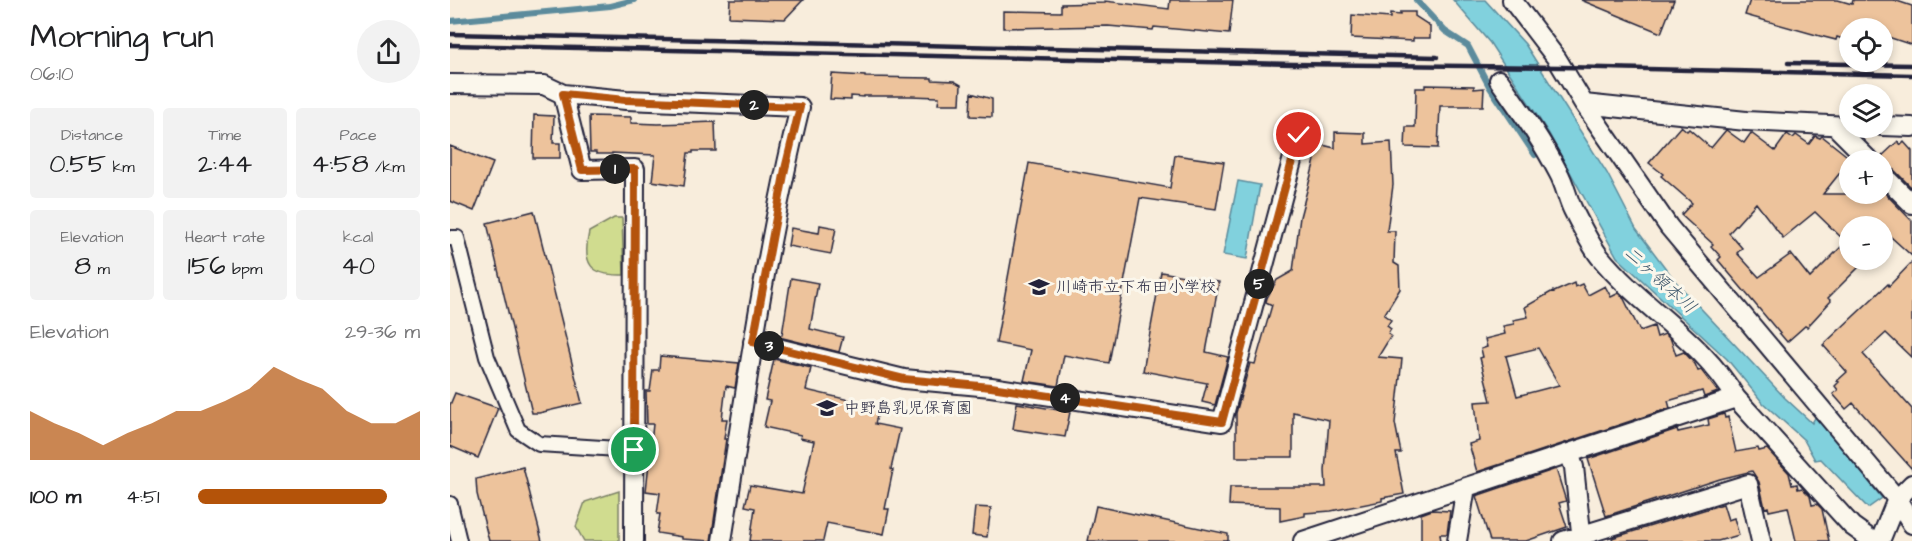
<!DOCTYPE html>
<meta charset="utf-8">
<style>
body{margin:0;font-family:"Architects Daughter","Klee One",sans-serif;background:#f2f2f2;color:#202124;height:100vh;display:flex;flex-direction:column;font-size:22px;white-space:nowrap}
*{box-sizing:border-box;margin:0}
p{font-size:20px;color:#757577}
.icon{flex:none;width:33px;height:33px;fill:none;stroke:currentColor;stroke-width:2;stroke-linecap:round;stroke-linejoin:round}
.map{position:relative;flex:1;overflow:hidden}
.side{display:flex;flex-direction:column;background:#fff;width:450px}
.side>*{flex:none}
.controls{position:absolute;left:1389px;top:18px;display:grid;gap:12px}
.controls a{display:grid;place-items:center;width:54px;height:54px;border-radius:50%;background:#fff;box-shadow:0 3px 9px #0003;font-size:30px}
.pin{position:absolute;display:grid;place-items:center;width:51px;height:51px;color:#fff;margin:-26px;border:3px solid #fff;border-radius:50%;box-shadow:0 2px 6px #0007}
.km{position:absolute;width:30px;height:30px;margin:-15px;border-radius:50%;background:#222;color:#fff;font-size:16px;line-height:30px;text-align:center}
.round{display:grid;place-items:center;flex:none;width:63px;height:63px;border-radius:32px;background:#f2f2f2}
.headline{display:flex;align-items:center;justify-content:space-between;height:102px;padding:0 30px}
h1{font-size:33px;font-weight:600;line-height:45px}
.figures{display:grid;grid-template-columns:repeat(3,1fr);gap:9px;height:102px;padding:6px 30px}
.figures div{display:grid;align-content:center;border-radius:6px;background:#f2f2f2;text-align:center}
.figures b{font-size:26px;font-weight:600}
.figures small{font-size:16px;font-weight:400}
.figures p{font-size:16px}
.chart{height:168px;padding:12px 30px}
.chart p{display:flex;justify-content:space-between}
.chart svg{width:100%;height:108px;margin-top:6px;fill:#b45309;opacity:.7}
ul{padding:0 30px;list-style:none;font-size:20px}
li{display:grid;grid-template-columns:96px 72px 1fr;align-items:center;height:45px}
li i{height:15px;border-radius:8px;background:#b45309}
main{display:flex;flex:1;min-height:0}
.map>svg:first-child{display:block}
.green{fill:#d0dc8f;stroke:#797f65;stroke-width:1.5}
.water{fill:#81d1dd;stroke:#5b8b9c;stroke-width:1.5}
.lines{fill:none;stroke-linecap:round;stroke-linejoin:round}
.stream{stroke:#5b8b9c;stroke-width:6}
.building{fill:#edc39c;stroke:#22223b;stroke-width:1.5;fill-rule:evenodd}
.pedestrian-casing{stroke:#22223b;stroke-width:18}
.minor-casing{stroke:#22223b;stroke-width:22}
.pedestrian{stroke:#fbf7ec;stroke-width:14}
.minor{stroke:#fbf7ec;stroke-width:18}
.rail{stroke:#22223b;stroke-width:4.5}
.route-casing{stroke:#fff;stroke-width:12}
.route{stroke:#b45309;stroke-width:8}
.labels{text-anchor:middle;dominant-baseline:central;stroke-width:6;stroke-linejoin:round;paint-order:stroke}
.poi-label{font-size:16px;fill:#22223b;stroke:#fbf7ec;text-anchor:start}
.water-label{font-size:18px;font-style:italic;fill:#3e576c;stroke:#fbf7ec}
</style>
<main>
<section class="side">
<div class="headline"><div><h1>Morning run</h1><p>06:10</p></div><a class="round"><svg class="icon" aria-label="share" viewBox="0 0 24 24"><path d="M12 15V3M7 8l5-5 5 5M5 13v7h14v-7"/></svg></a></div>
<div class="figures">
<div><p>Distance</p><b>0.55<small> km</small></b></div>
<div><p>Time</p><b>2:44</b></div>
<div><p>Pace</p><b>4:58<small> /km</small></b></div>
</div>
<div class="figures">
<div><p>Elevation</p><b>8<small> m</small></b></div>
<div><p>Heart rate</p><b>156<small> bpm</small></b></div>
<div><p>kcal</p><b>40</b></div>
</div>
<div class="chart"><p><span>Elevation</span>29–36 m</p>
<svg viewBox="0 0 160 44" preserveAspectRatio="none"><path d="M0 44V24L10 29L20 33L30 38L40 33L50 29L60 24L70 24L80 20L90 15L100 6L110 11L120 15L130 24L140 29L150 29L160 24V44z"/></svg>
</div>
<ul>
<li><b>100 m</b>4:51<i style="width:85%"></i></li>
</ul>
</section>
<div class="map">
<svg width="1462" height="541" viewBox="0 0 1462 541">
<rect width="100%" height="100%" fill="#f8eddc"/>
<filter id="ink" filterUnits="userSpaceOnUse"><feTurbulence type="fractalNoise" baseFrequency=".0167" numOctaves="2"/><feDisplacementMap in="SourceGraphic" scale="12" xChannelSelector="R" yChannelSelector="G"/><feConvolveMatrix kernelMatrix="1 2 1 2 8 2 1 2 1" color-interpolation-filters="sRGB"/></filter>
<g filter="url(#ink)">
<!-- green -->
<path class="green" d="M 164,218 L 172,218 L 174,275 C 140,276 132,264 139,232 Z
M 169,491 L 169,541 L 134,541 L 126,527 L 135,502 Z"/>
<!-- water -->
<path class="water" d="M 1003,0 L 1035,0 L 1075,44 L 1157,173 L 1186,229 L 1226,282 L 1335,398 L 1362,423 L 1366,416 L 1432,498 L 1418,508 L 1371,459 L 1365,460 L 1354,440 L 1313,403 L 1277,359 L 1167,257 L 1099,134 L 1040,43 Z
M 788,181 L 810,185 L 797,259 L 773,255 Z"/>
<g class="lines">
<!-- stream -->
<path class="stream" d="M 966,0 L 995,31 L 1018,46 L 1039,86 L 1085,155
M 0,21 L 160,6 L 184,0"/>
</g>
<!-- building -->
<path class="building" d="M 280,0 L 353,0 L 335,19 L 279,17 Z
M 720,0 L 783,0 L 779,34 L 704,27 L 703,30 L 658,26 L 553,28 L 553,11 L 611,12 L 611,4 L 655,3 L 655,1 L 719,9 Z
M 1131,0 L 1224,0 L 1211,33 Z
M 1300,0 L 1388,0 L 1402,4 L 1403,0 L 1444,0 L 1462,6 L 1462,45 L 1432,35 L 1432,28 L 1400,28 L 1399,41 L 1387,37 L 1386,40 L 1370,36 L 1295,15 Z
M 950,12 L 965,12 L 965,16 L 980,26 L 980,38 L 963,38 L 963,41 L 901,38 L 902,15 L 940,18 L 940,14 L 950,15 Z
M 382,74 L 415,76 L 415,77 L 482,78 L 482,80 L 504,81 L 511,85 L 510,104 L 488,104 L 489,97 L 460,96 L 414,96 L 414,97 L 401,96 L 401,100 L 380,99 Z
M 975,85 L 1024,86 L 1024,89 L 1034,88 L 1033,106 L 990,106 L 988,148 L 955,147 L 956,127 L 965,127 L 966,88 L 975,88 Z
M 521,93 L 542,99 L 542,117 L 520,116 Z
M 84,115 L 104,116 L 103,143 L 110,143 L 110,158 L 83,158 Z
M 139,116 L 181,117 L 181,123 L 208,124 L 265,122 L 266,151 L 243,151 L 243,153 L 238,153 L 234,186 L 202,181 L 205,155 L 162,153 L 162,154 L 146,154 L 146,152 L 140,152 Z
M 1231,126 L 1237,131 L 1239,129 L 1261,148 L 1276,130 L 1294,143 L 1301,133 L 1325,151 L 1337,134 L 1343,138 L 1346,135 L 1359,144 L 1365,136 L 1370,138 L 1372,136 L 1401,159 L 1373,194 L 1432,194 L 1432,190 L 1462,221 L 1462,256 L 1441,237 L 1432,247 L 1432,226 L 1400,226 L 1400,260 L 1416,260 L 1378,298 L 1381,301 L 1357,327 L 1355,326 L 1337,342 L 1268,260 L 1271,257 L 1261,246 L 1263,244 L 1231,215 L 1242,203 L 1211,176 L 1213,174 L 1199,163 ZM 1306,203 L 1333,238 L 1365,212 L 1396,242 L 1360,278 L 1341,254 L 1309,277 L 1287,253 L 1292,248 L 1279,233 Z
M 885,132 L 915,133 L 915,144 L 941,142 L 943,185 L 937,231 L 945,231 L 944,263 L 949,266 L 950,289 L 934,315 L 941,320 L 937,326 L 941,329 L 938,334 L 941,336 L 928,357 L 952,359 L 945,423 L 951,453 L 946,453 L 954,494 L 932,498 L 932,501 L 881,511 L 855,513 L 855,516 L 830,521 L 830,507 L 779,505 L 780,487 L 876,487 L 875,471 L 879,420 L 843,412 L 843,457 L 786,457 L 786,413 L 800,363 L 805,364 L 822,305 L 816,302 L 817,298 L 827,280 L 843,271 L 850,217 L 865,160 L 860,159 L 864,143 L 885,148 Z
M 1448,141 L 1451,145 L 1454,142 L 1462,151 L 1462,188 L 1440,166 L 1432,163 L 1432,156 Z
M 0,146 L 43,163 L 24,211 L 0,201 Z
M 725,155 L 774,162 L 766,209 L 690,198 L 659,363 L 614,355 L 608,386 L 574,381 L 581,350 L 546,343 L 579,163 L 720,188 Z
M 84,211 L 132,403 L 89,413 L 82,413 L 37,223 Z
M 370,225 L 386,228 L 381,254 L 338,246 L 341,228 L 369,233 Z
M 1462,262 L 1462,358 L 1436,333 L 1413,354 L 1462,409 L 1462,469 L 1403,403 L 1396,409 L 1383,394 L 1388,390 L 1385,386 L 1389,382 L 1387,381 L 1397,372 L 1373,345 L 1438,284 L 1439,286 Z
M 711,272 L 769,282 L 756,352 L 778,357 L 765,405 L 752,402 L 757,383 L 693,371 Z
M 341,278 L 368,283 L 360,329 L 393,337 L 389,352 L 329,337 L 330,335 L 332,335 Z
M 1124,283 L 1125,287 L 1132,284 L 1138,295 L 1155,286 L 1161,297 L 1169,293 L 1173,297 L 1190,331 L 1204,326 L 1207,337 L 1215,334 L 1221,340 L 1226,355 L 1234,352 L 1245,364 L 1248,371 L 1251,370 L 1268,392 L 1254,397 L 1252,391 L 1218,401 L 1220,408 L 1027,472 L 1019,444 L 1029,441 L 1025,402 L 1041,401 L 1030,358 L 1033,357 L 1031,349 L 1037,347 L 1035,339 L 1055,334 L 1053,326 L 1064,324 L 1063,320 L 1078,317 L 1075,307 L 1103,291 L 1104,292 ZM 1088,348 L 1109,385 L 1067,396 L 1056,356 Z
M 210,356 L 289,363 L 285,388 L 276,386 L 272,419 L 277,419 L 274,439 L 276,439 L 261,541 L 232,539 L 232,537 L 207,533 L 210,514 L 207,514 L 210,493 L 196,491 L 203,424 L 197,424 L 196,391 L 200,391 L 203,370 L 209,370 Z
M 324,359 L 361,368 L 356,390 L 429,407 L 425,424 L 450,429 L 441,469 L 443,470 L 435,509 L 439,509 L 434,534 L 377,523 L 373,541 L 300,541 L 305,508 L 295,506 L 300,485 L 352,494 L 364,441 L 350,438 L 351,435 L 314,427 L 320,401 L 315,400 Z
M 5,393 L 48,408 L 28,458 L 0,446 L 0,405 Z
M 567,403 L 620,412 L 615,437 L 563,429 Z
M 1274,414 L 1275,418 L 1278,417 L 1286,452 L 1308,448 L 1309,451 L 1317,449 L 1339,473 L 1342,485 L 1347,484 L 1348,489 L 1352,488 L 1360,496 L 1362,505 L 1367,504 L 1372,509 L 1379,541 L 1346,541 L 1338,507 L 1319,511 L 1318,507 L 1315,508 L 1309,482 L 1302,471 L 1270,479 L 1156,516 L 1138,459 L 1227,429 L 1228,432 L 1259,425 L 1258,419 Z
M 73,467 L 92,541 L 39,541 L 27,494 L 26,479 Z
M 1106,469 L 1116,501 L 1109,503 L 1117,527 L 1076,541 L 1040,541 L 1026,496 Z
M 1273,504 L 1278,520 L 1284,518 L 1289,535 L 1268,541 L 1163,541 L 1162,538 Z
M 646,506 L 778,534 L 778,541 L 638,541 Z
M 525,507 L 541,508 L 537,537 L 522,535 Z
M 982,510 L 1000,511 L 997,534 L 990,534 L 991,541 L 971,541 L 971,514 Z"/>
<g class="lines">
<!-- pedestrian casing -->
<g class="pedestrian-casing">
<path id="pedestrian" d="M 0,238 L 7,238 L 37,357 L 68,430 L 89,444 L 184,450
M 0,504 L 9,541"/>
</g>
<!-- minor casing -->
<g class="minor-casing">
<path id="minor" d="M 1062,0 L 1107,59 L 1134,104 L 1219,227 L 1447,499 L 1462,524
M 1049,80 C 1070,110 1091,139 1108,172 C 1115,184 1117,198 1123,210 C 1130,224 1141,246 1150,257 C 1192,308 1253,341 1286,398 L 1402,526 L 1423,541
M 0,84 L 94,85 L 113,94 L 176,100 L 350,107 C 315,250 295,396 272,541
M 113,94 L 132,170 L 185,169 L 184,541
M 1134,104 L 1296,121 L 1400,126
M 1385,126 L 1419,160
M 1432,126 L 1462,127
M 1432,174 L 1462,204
M 303,342 L 454,379 L 541,387 L 772,422 L 849,135
M 1119,453 L 1124,467 L 1132,541
M 853,541 L 1286,398
M 1007,541 L 1016,487
M 1113,541 L 1298,484 L 1311,541
M 1430,541 L 1447,499 L 1462,484"/>
</g>
<!-- pedestrian -->
<use href="#pedestrian" class="pedestrian"/>
<!-- minor -->
<use href="#minor" class="minor"/>
<!-- rail -->
<path class="rail" d="M 0,34 L 987,57
M 0,45 L 842,64 L 1112,67 L 1462,75
M 1338,63 L 1462,65"/>
</g>
</g>
<g class="lines" filter="url(#ink)">
<!-- route casing -->
<g class="route-casing">
<path id="route" d="M 184,450 L 185,169 L 132,170 L 113,94 L 176,100 L 350,107 L 335,169 L 303,342 L 454,379 L 541,387 L 772,422 L 849,135"/>
</g>
<!-- route -->
<use href="#route" class="route"/>
</g>
<!-- icons -->
<defs>
<g id="school-bare" transform="scale(1.62)"><path d="M0-5L7-2L0 1L-7-2ZM-4 1L0 2.5L4 1V4Q0 6-4 4Z" fill="#22223b" stroke="#fbf7ec" stroke-width="2.5" paint-order="stroke"/></g>
</defs>
<g fill-rule="evenodd">
<use href="#school-bare" x="589" y="287"/>
<use href="#school-bare" x="377" y="408"/>
</g>
<g class="labels">
<!-- poi labels -->
<g class="poi-label">
<text x="606" y="287">川崎市立下布田小学校</text>
<text x="394" y="408">中野島乳児保育園</text>
</g>
<!-- water labels -->
<g class="water-label">
<text transform="translate(1210 280) rotate(42)">二ヶ領本川</text>
</g>
</g>
</svg>
<div class="controls">
<a><svg class="icon" aria-label="locate" viewBox="0 0 24 24"><circle cx="12" cy="12" r="6"/><path d="M12 2v4M12 18v4M2 12h4M18 12h4"/></svg></a>
<a><svg class="icon" aria-label="layers" viewBox="0 0 24 24"><path d="M12 4l9 5-9 5-9-5zM3 14l9 5 9-5"/></svg></a>
<a>+</a>
<a>−</a>
</div>
<div class="pin" style="left:184px;top:450px;background:#1e9e55"><svg class="icon" aria-label="arrive" viewBox="0 0 24 24"><path d="M6 21V4h12l-3 4 3 4H6"/></svg></div>
<div class="pin" style="left:849px;top:135px;background:#d93025"><svg class="icon" aria-label="check" viewBox="0 0 24 24"><path d="M5 12l5 5 9-10"/></svg></div>
<b class="km" style="left:165px;top:169px">1</b>
<b class="km" style="left:304px;top:105px">2</b>
<b class="km" style="left:319px;top:346px">3</b>
<b class="km" style="left:615px;top:398px">4</b>
<b class="km" style="left:809px;top:284px">5</b>
</div>
</main>
